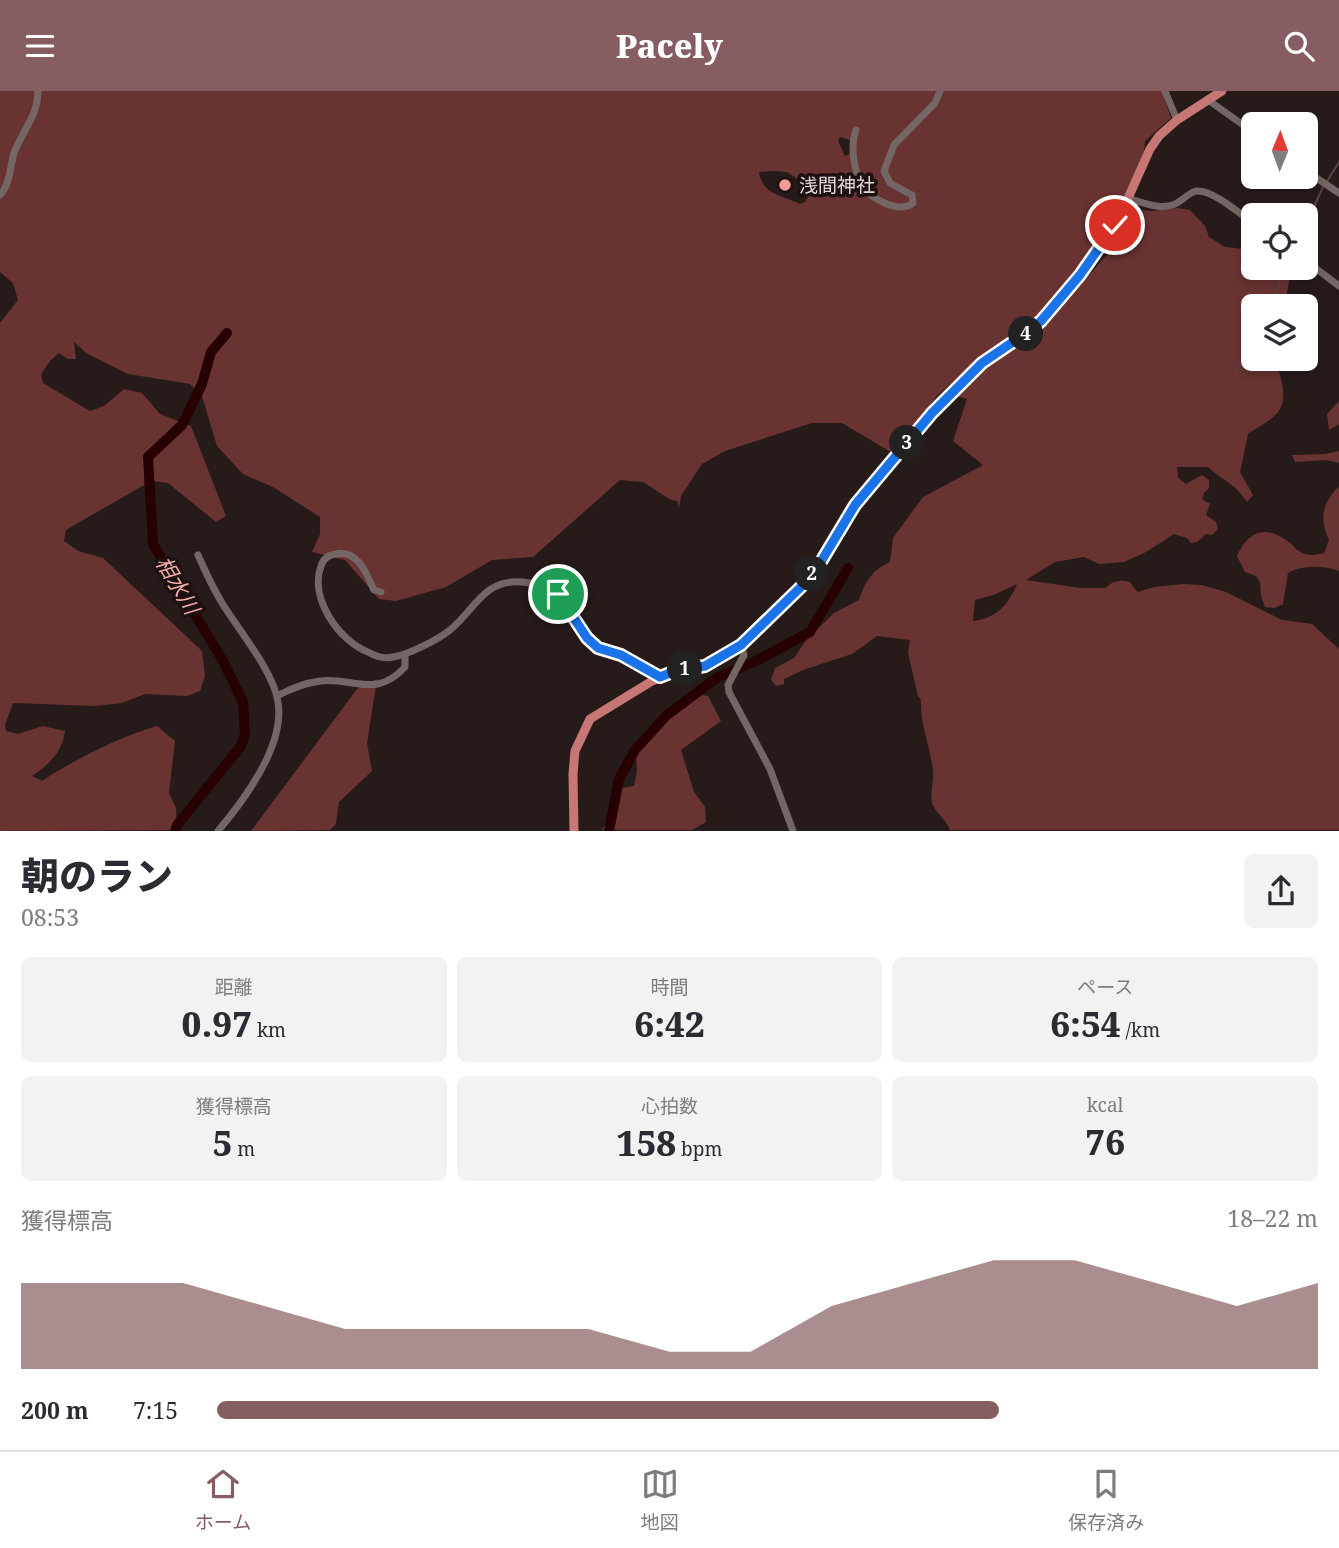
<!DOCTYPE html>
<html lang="ja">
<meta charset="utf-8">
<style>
body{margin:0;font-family:"Noto Serif","Noto Sans JP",serif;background:#f2f2f3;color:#2b2b33;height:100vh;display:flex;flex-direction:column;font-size:26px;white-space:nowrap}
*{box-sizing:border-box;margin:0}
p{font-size:23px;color:#7c7c81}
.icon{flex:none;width:38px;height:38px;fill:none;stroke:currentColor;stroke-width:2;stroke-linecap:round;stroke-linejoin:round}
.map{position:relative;height:740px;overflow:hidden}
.side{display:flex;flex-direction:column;background:#fff;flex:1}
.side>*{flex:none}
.needle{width:46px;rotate:1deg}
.buttons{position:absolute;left:1241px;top:21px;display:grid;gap:14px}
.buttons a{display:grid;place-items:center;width:77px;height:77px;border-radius:10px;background:#fff;box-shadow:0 4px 10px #0003;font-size:35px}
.pin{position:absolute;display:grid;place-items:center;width:60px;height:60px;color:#fff;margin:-30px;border:4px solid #fff;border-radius:50%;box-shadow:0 2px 7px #0007}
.km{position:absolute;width:35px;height:35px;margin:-18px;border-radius:50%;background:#222;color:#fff;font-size:19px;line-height:35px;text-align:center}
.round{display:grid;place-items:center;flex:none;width:74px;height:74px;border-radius:10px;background:#f2f2f3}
.overview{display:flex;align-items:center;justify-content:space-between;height:119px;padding:0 21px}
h1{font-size:38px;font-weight:800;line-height:52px}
.figures{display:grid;grid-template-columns:repeat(3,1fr);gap:10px;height:119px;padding:7px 21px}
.figures div{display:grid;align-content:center;border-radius:10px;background:#f2f2f3;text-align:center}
.figures b{font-size:35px;font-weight:800}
.figures small{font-size:19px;font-weight:400}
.figures p{font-size:19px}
.chart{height:196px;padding:14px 21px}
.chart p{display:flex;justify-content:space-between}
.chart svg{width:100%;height:126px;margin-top:7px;fill:#865d60;opacity:.7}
ul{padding:0 21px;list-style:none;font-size:23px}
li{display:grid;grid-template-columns:112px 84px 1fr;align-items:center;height:52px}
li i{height:18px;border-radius:9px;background:#865d60}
header{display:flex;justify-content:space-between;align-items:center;height:91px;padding:0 21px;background:#865d60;color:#fff;font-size:32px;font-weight:800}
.tabs{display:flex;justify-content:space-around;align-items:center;height:98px;border-top:2px solid #e1e1e2;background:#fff;font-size:19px;color:#7c7c81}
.tabs a{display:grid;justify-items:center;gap:4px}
.tabs .current{color:#865d60}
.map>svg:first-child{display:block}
.green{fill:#693332;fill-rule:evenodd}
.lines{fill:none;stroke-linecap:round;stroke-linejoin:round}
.stream{stroke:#5e4042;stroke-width:2}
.river{stroke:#270002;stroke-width:10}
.minor{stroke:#746665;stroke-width:7}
.major{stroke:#c77775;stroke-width:9}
.route-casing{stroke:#fff;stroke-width:14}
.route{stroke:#1a73e8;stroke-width:9}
.poi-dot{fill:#f59b98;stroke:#1d1211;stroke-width:2.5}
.labels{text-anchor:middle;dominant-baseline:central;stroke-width:7;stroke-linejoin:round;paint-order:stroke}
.poi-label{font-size:19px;fill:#dfd7d6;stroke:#1d1211;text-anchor:start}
.water-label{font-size:21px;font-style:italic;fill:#f7aca8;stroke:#1d1211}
</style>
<header><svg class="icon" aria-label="menu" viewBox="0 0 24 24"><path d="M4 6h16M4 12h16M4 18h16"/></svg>Pacely<svg class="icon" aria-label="search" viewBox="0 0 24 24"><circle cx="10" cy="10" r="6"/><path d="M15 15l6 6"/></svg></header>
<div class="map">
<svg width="1339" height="740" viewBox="0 0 1339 740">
<rect width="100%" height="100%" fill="#271b1a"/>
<!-- green -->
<path class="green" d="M 0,0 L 1162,0 L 1171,27 L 1145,50 L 1144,60 L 1123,114 L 1076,182 L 1039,228 L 1027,238 L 978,268 L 937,305 L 894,360 L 889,360 L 842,332 L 812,332 L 725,360 L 702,373 L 681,405 L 679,417 L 677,410 L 671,409 L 643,391 L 620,389 L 533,466 L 492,469 L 446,496 L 396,510 L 379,508 L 345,469 L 312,461 L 320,443 L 320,426 L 273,396 L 243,383 L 217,355 L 202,305 L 190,293 L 128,283 L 86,262 L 74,251 L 76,268 L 68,268 L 59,262 L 50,270 L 41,283 L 43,292 L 90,320 L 104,315 L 124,298 L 142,302 L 160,323 L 191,335 L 226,425 L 216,431 L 168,392 L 151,390 L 66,439 L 64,450 L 78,460 L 103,467 L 202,560 L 205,585 L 200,600 L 187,605 L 145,603 L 122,612 L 95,615 L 13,612 L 5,634 L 6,640 L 18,643 L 43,635 L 65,640 C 62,662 49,673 32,685 L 42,690 C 77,667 117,647 157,635 L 175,650 L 169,702 L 176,717 L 177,739 L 0,740 L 0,232 L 18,209 L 13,192 L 0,181 ZM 855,39 L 855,61 L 845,65 L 838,50 L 840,46 L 850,49 ZM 774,80 L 787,81 L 811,97 L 812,99 L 805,111 L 800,113 C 781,103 763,105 759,81 Z
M 1177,117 L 1190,119 L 1205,135 L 1209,146 L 1225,156 L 1253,159 L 1253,177 L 1292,177 L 1284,215 L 1253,215 L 1253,268 L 1273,268 C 1280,280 1288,304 1280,318 C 1275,328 1257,336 1248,343 L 1240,381 L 1253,404 L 1247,411 C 1233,390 1224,391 1208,376 L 1177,376 L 1178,387 L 1186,393 L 1202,384 L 1209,389 L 1209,397 L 1204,402 L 1202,408 L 1210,413 L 1206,424 L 1216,431 L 1218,438 L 1212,444 L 1206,443 L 1197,451 L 1191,452 L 1187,447 L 1174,443 L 1146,461 L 1124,471 L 1099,473 L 1084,466 L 1055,471 L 1026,489 L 1080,497 L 1105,497 C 1113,490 1120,488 1130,491 L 1133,496 L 1138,501 L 1154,496 L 1184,493 L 1202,494 L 1226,501 L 1282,529 L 1312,533 L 1339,558 L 1339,739 L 950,739 C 947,729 935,722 932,712 C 930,701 934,689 933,679 C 930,655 920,633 921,609 L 918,605 L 908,562 L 910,549 L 877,545 L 852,563 L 803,579 L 784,588 L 784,593 L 776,595 L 771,589 L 775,577 L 794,567 L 807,548 L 834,522 L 859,509 C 865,491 872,479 890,471 L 893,447 L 923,406 L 983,374 L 953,350 L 967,308 L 952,304 L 983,274 L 1002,261 L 1024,251 L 1038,240 L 1058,215 L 1076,199 L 1111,159 L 1134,118 L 1152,120 ZM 1017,493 C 1008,514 997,527 973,530 L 975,509 L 996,503 Z
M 1339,310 L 1339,333 L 1329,339 L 1327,323 Z
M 1339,360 L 1339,372 L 1326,369 L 1295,371 L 1292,364 L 1325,363 Z
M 1339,395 L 1339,480 C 1323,474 1302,474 1288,482 L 1283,513 L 1274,517 L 1265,516 L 1261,504 L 1260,491 L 1256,485 L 1245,481 L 1237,465 C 1248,440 1265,433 1289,451 C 1293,454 1297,460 1302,462 C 1309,465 1317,464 1324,462 L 1329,449 C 1319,427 1322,413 1339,395 Z
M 377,588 L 367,652 L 372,680 L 339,711 L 336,733 L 330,739 L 251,740 L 357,598 Z
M 695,603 L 708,605 L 721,630 L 681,659 L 694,701 L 705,716 L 706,731 L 692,739 L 602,739 L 610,725 L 614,702 L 622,697 L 634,695 L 637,680 L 635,655 L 670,620 Z"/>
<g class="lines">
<!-- stream -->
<path class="stream" d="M 1326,92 L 1339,71
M 1306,133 L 1323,96
M 1273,215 L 1283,177
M 1235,282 L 1253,258"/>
<!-- river -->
<path class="river" d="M 175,740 L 177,734 L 241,655 L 245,644 L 243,611 L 223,570 L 153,453 L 148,366 L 182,334 L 202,293 L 211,261 L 227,242
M 609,740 L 619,688 L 635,659 L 667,624 L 718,586 L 756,570 L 810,541 L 848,477"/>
<!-- minor -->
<path class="minor" d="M 1165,0 L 1177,29
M 1208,9 L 1253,41
M 856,39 C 850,54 854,79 861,93 C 870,108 899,123 913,112 L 912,104 L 890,92 L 884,80 L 894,54 L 935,12 L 940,0
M 1306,80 L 1339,102
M 0,104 C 10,94 10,76 14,62 C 22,40 38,25 38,0
M 1129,108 C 1145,112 1162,120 1177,112 C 1184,108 1189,102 1196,100 C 1212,98 1240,123 1253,132
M 1306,170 L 1339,195
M 198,464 C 205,480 213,497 222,512 C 238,538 274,581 278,611 C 285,654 245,708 218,740
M 381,501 L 374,499 C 367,484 358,458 336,463 C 329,464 323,468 321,475 C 309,507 339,550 368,561 C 375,565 385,568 393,566 C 408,564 439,548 450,539 C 476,518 483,488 522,491 C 530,492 540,493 548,496 C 568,505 574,530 586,546 C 596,559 610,559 623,565 C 636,571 648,578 660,586
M 741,554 L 744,564 L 728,594 L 729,601 L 770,678 L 793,740
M 277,605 C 290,598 305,592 320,590 C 353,586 376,608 405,576 L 405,563"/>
<!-- major -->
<path class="major" d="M 574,740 L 573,683 L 575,660 L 590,628 L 652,590 L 675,580 L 705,575 L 741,554 L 805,491 L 816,479 L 855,414 L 943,309 L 981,272 L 1029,240 L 1057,213 L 1080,184 L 1116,134 L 1150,58 L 1159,45 L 1177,29 L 1222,0"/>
</g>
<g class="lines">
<!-- route casing -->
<g class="route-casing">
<path id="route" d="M 558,503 L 587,547 L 598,557 L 621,564 L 660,586 L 675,580 L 705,575 L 741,554 L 805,492 L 816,479 L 855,414 L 932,322 L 982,272 L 1029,240 L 1041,230 L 1080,184 L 1115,134"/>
</g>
<!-- route -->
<use href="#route" class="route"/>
</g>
<!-- markers -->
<circle class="poi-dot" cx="785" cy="94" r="7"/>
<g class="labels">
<!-- poi labels -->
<g class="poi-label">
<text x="799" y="94">浅間神社</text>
</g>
<!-- water labels -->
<g class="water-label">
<text transform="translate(178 494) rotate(59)">相水川</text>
</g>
</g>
</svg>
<div class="buttons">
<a><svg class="needle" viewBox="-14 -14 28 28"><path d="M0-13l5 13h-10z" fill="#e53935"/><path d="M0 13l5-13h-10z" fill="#7c7c81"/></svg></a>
<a><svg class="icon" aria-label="locate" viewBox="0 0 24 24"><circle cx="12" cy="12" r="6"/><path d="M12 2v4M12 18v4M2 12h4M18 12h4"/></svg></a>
<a><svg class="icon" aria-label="layers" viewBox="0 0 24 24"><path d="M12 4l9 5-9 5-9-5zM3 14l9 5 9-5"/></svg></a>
</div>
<div class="pin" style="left:558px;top:503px;background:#1e9e55"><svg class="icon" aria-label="arrive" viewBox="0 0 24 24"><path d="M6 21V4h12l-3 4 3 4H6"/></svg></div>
<div class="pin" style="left:1115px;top:134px;background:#d93025"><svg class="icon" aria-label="check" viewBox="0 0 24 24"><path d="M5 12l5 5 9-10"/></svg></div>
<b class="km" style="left:685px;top:578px">1</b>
<b class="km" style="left:812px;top:483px">2</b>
<b class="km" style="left:907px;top:352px">3</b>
<b class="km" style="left:1026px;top:243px">4</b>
</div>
<section class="side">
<div class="overview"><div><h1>朝のラン</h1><p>08:53</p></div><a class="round"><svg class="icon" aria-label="share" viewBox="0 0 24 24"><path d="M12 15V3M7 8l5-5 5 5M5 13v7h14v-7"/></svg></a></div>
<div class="figures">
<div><p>距離</p><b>0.97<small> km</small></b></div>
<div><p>時間</p><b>6:42</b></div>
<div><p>ペース</p><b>6:54<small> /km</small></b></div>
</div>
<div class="figures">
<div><p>獲得標高</p><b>5<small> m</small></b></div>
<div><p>心拍数</p><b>158<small> bpm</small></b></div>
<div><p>kcal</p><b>76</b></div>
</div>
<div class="chart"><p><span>獲得標高</span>18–22 m</p>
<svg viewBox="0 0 160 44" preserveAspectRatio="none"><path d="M0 44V14L10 14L20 14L30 22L40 30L50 30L60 30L70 30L80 38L90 38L100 22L110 14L120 6L130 6L140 14L150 22L160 14V44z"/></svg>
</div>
<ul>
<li><b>200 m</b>7:15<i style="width:71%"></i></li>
</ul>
</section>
<nav class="tabs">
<a class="current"><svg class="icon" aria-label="home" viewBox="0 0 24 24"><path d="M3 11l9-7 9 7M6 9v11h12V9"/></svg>ホーム</a>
<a><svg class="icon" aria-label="map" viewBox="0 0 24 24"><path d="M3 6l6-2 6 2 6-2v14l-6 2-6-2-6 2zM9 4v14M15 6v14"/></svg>地図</a>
<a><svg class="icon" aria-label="saved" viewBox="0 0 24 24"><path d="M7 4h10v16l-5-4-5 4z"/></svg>保存済み</a>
</nav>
